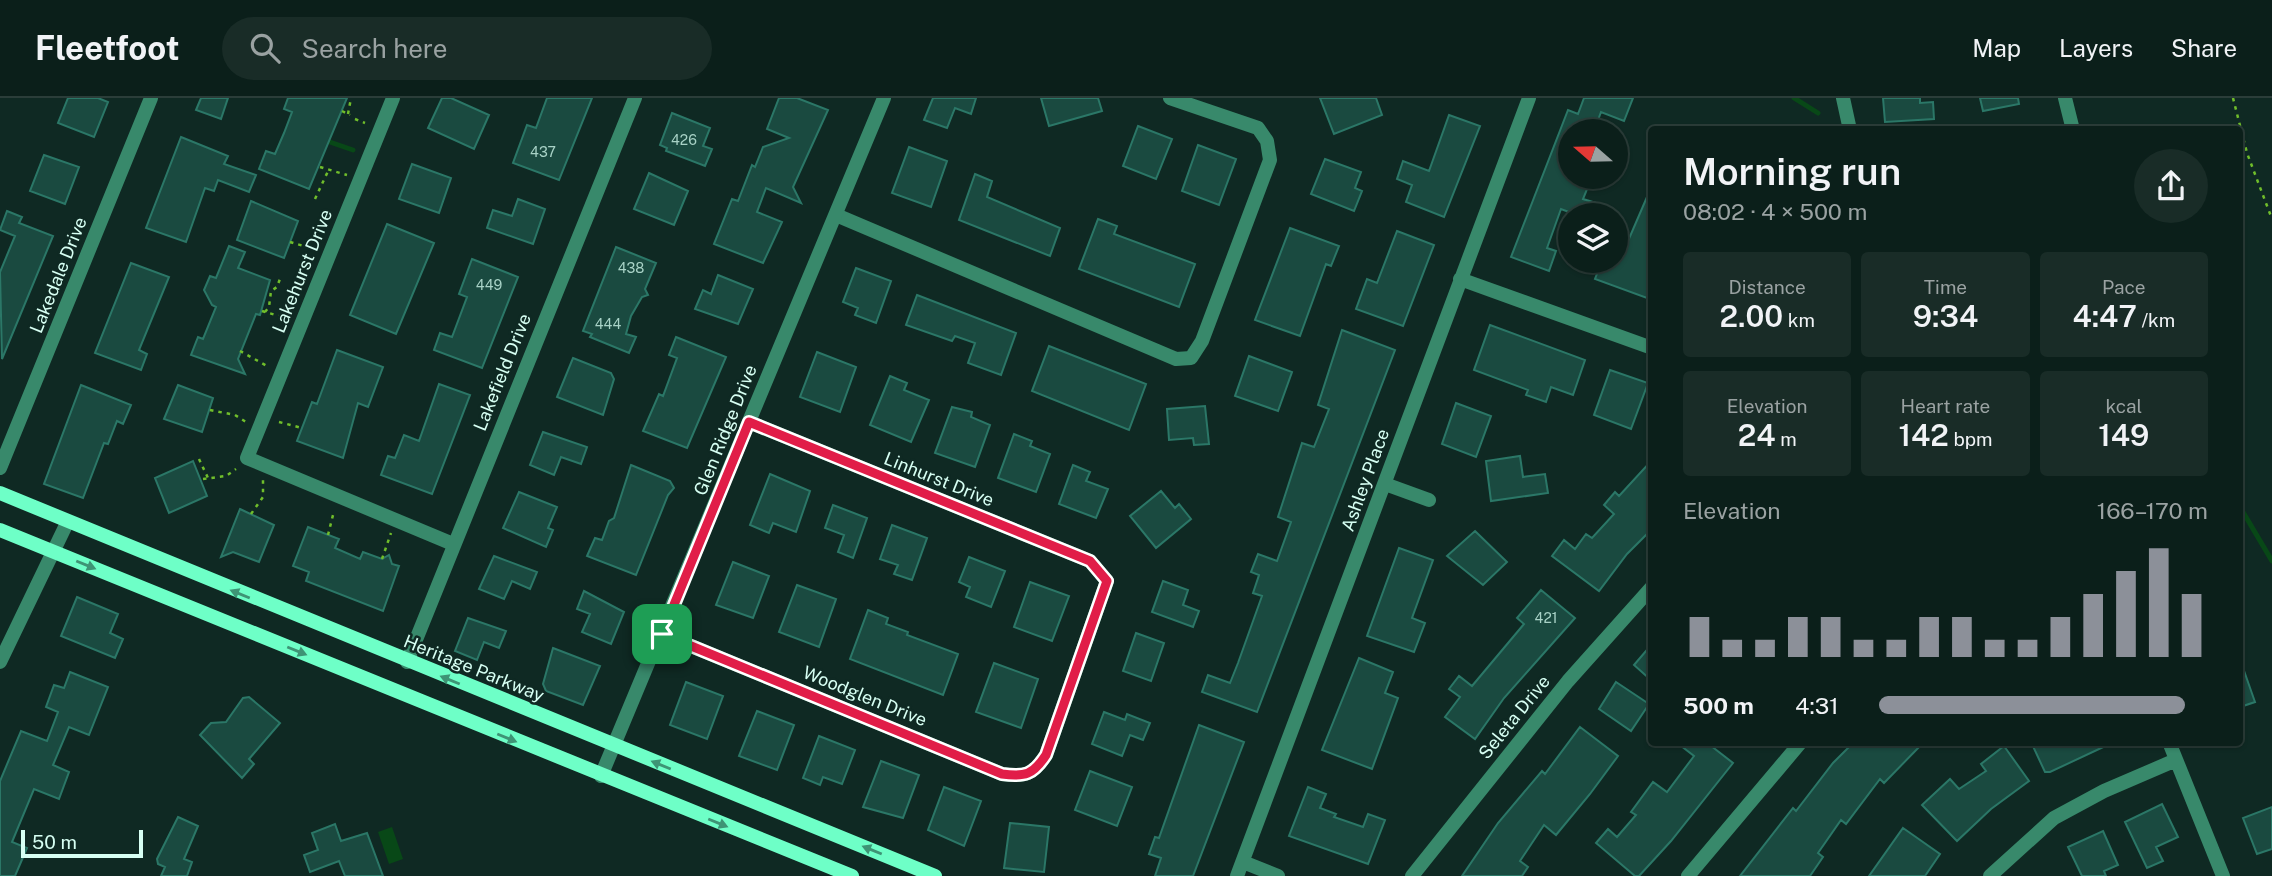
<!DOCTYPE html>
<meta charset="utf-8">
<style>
body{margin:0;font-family:"Public Sans",sans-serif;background:#192c27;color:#f1f3f6;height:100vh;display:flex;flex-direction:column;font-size:26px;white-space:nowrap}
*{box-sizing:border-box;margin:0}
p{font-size:23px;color:#9aa2a2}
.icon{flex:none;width:38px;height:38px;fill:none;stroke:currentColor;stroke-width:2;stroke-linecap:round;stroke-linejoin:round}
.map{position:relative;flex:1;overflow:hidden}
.details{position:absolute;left:1648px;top:28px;width:595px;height:620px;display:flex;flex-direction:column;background:#0b1f1a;border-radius:7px;box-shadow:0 2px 5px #0004,0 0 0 2px #2b3d39}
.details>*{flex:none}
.needle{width:46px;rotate:290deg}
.controls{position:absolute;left:1558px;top:21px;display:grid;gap:14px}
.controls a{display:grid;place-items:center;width:70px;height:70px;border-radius:50%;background:#0b1f1a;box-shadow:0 2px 5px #0004,0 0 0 2px #2b3d39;font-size:35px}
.scale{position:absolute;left:21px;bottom:18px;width:122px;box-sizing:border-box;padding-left:7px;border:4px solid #d7fff3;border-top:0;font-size:19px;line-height:24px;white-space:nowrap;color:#d7fff3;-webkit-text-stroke:5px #0f2923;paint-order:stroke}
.pin{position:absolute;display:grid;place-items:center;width:60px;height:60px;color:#fff;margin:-30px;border-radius:14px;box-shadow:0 4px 10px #0006}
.round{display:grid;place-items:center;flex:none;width:74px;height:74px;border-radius:37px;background:#192c27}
.overview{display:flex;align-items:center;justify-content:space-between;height:119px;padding:0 35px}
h1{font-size:38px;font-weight:600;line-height:52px}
.figures{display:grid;grid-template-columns:repeat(3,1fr);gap:10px;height:119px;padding:7px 35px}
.figures div{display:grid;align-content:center;border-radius:7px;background:#192c27;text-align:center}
.figures b{font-size:30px;font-weight:600}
.figures small{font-size:19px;font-weight:400}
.figures p{font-size:19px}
.chart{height:196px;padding:14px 35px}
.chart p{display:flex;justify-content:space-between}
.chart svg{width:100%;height:126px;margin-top:7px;stroke:#8c9099;stroke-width:6}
ul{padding:0 35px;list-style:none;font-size:23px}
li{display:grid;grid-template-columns:112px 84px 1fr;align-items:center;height:52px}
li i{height:18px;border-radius:9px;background:#8c9099}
header{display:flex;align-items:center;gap:42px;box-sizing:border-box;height:98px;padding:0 35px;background:#0b1f1a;border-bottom:2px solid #2b3d39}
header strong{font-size:33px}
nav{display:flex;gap:38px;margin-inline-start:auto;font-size:24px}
.search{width:490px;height:63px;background:#192c27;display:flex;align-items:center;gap:18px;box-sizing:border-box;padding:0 24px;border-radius:38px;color:#9aa2a2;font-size:26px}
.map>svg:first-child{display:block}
.water{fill:#084817}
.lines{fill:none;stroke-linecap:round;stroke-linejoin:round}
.stream{stroke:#084817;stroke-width:5}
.building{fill:#1a4a40;stroke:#2b7767;stroke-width:2}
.path{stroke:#70be2b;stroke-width:2.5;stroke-dasharray:3.5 5;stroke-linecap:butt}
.minor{stroke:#38896b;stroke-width:14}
.tertiary{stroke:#38896b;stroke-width:14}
.secondary{stroke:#6effc7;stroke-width:14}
.oneway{fill:#3e9475}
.route-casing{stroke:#fff;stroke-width:14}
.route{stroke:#e11d48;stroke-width:9}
.labels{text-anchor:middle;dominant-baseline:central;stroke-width:5;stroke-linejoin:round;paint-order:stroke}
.number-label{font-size:14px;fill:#a8d2c6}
.street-label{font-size:18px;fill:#d7fff3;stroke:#0f2923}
</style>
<header>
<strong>Fleetfoot</strong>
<div class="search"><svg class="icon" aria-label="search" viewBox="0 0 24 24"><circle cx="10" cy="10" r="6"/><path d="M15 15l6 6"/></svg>Search here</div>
<nav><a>Map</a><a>Layers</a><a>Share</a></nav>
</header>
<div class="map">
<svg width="2272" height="778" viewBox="0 0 2272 778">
<rect width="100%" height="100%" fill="#0f2923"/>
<!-- water -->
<path class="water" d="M 392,729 L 403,761 L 389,766 L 378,734 Z"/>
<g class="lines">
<!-- stream -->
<path class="stream" d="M 1794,0 L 1818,15
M 324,42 L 353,52
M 2240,409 L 2272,463"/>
</g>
<!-- building -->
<path class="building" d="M 68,0 L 98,0 L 108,4 L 94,39 L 58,25 Z
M 201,0 L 228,0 L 221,21 L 196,12 Z
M 288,0 L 347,0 L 309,91 L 259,71 L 266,53 L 275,56 L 284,35 L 292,14 L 284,11 Z
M 442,0 L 451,0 L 489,17 L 474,51 L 428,30 Z
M 547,0 L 592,0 L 559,82 L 513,65 L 527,27 L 536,30 Z
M 779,0 L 797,0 L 828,12 L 793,89 L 801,105 L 766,90 L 757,114 L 782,124 L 763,165 L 714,146 L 732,101 L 738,103 L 752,67 L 755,69 L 763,49 L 789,40 L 767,31 Z
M 933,0 L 976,0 L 971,16 L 955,10 L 947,30 L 924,22 Z
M 1041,0 L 1098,0 L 1102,13 L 1049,28 Z
M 1320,0 L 1376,0 L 1382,17 L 1334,36 Z
M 1584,0 L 1633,0 L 1624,23 L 1601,14 L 1594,33 L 1570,33 L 1570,79 L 1592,79 L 1583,101 L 1596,105 L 1591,117 L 1577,117 L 1561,111 L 1547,150 L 1556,153 L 1549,173 L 1511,159 L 1568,12 L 1578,16 Z
M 1883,0 L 1920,0 L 1920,5 L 1933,4 L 1934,21 L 1885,24 Z
M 1980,0 L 2018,0 L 2019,6 L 1983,13 Z
M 672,15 L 710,30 L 703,48 L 712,51 L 705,68 L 666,53 L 667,50 L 660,47 Z
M 1449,17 L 1480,28 L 1444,119 L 1406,104 L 1412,87 L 1397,81 L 1403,63 L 1429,73 Z
M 1138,28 L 1172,41 L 1156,81 L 1123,68 Z
M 181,39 L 228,58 L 224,66 L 256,77 L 249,94 L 218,82 L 214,93 L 205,90 L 186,144 L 146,130 Z
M 1198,47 L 1236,61 L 1219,107 L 1182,93 Z
M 909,49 L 947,63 L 931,109 L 892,95 Z
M 44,57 L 79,69 L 65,106 L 30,93 Z
M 1325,61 L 1361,74 L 1355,90 L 1362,93 L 1354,113 L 1311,96 Z
M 412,66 L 451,80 L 439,115 L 399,101 Z
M 649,75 L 688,93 L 674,127 L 634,111 Z
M 975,76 L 992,83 L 987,99 L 1060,130 L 1050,158 L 959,122 Z
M 1650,92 L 1652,187 L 1647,200 L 1595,181 L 1602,163 L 1615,163 L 1615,155 L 1622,157 Z
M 518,101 L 545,111 L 533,146 L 487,130 L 493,112 L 512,118 Z
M 251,103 L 298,123 L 284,160 L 237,142 Z
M 7,113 L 22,119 L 19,125 L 53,138 L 2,261 L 0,174 L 15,138 L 0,132 Z
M 1098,121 L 1117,128 L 1114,136 L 1195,166 L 1179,209 L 1079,171 Z
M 387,126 L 434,145 L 396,236 L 350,217 Z
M 1290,130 L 1339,148 L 1331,168 L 1326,166 L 1300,238 L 1255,222 Z
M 1397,133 L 1434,147 L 1403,228 L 1356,211 L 1367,181 L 1377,185 Z
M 229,148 L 245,154 L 238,170 L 270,182 L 260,217 L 256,216 L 238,261 L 245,276 L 191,257 L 198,239 L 203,241 L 216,209 L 212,207 L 204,192 L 210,178 L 216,180 Z
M 616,149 L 656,165 L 645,191 L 648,197 L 642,199 L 631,218 L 626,236 L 636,239 L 629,255 L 590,239 L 592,236 L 583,233 Z
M 472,161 L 518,179 L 482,270 L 434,252 L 440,235 L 452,239 L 467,199 L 459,196 Z
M 131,165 L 169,179 L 139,252 L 147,256 L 141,272 L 95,255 Z
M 856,170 L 891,183 L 876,225 L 855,217 L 858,210 L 843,204 Z
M 718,177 L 753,191 L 738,226 L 695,211 L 703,192 L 711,196 Z
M 917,197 L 1016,235 L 1001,277 L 968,265 L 975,245 L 955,238 L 952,243 L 906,227 Z
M 1490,227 L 1585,262 L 1573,297 L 1551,289 L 1546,304 L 1526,297 L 1528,292 L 1474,272 Z
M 1342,232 L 1395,252 L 1257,614 L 1202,594 L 1208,577 L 1230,585 L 1238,565 L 1262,498 L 1253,495 L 1259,477 L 1251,474 L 1258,456 L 1277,463 L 1291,424 L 1278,419 L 1302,345 L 1314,349 L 1329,311 L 1318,307 Z
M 676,239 L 726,259 L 687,350 L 643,333 L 659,296 L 663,298 L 677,260 L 669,257 Z
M 1049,248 L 1146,286 L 1129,332 L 1032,293 Z
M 337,252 L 383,269 L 368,309 L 358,305 L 343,360 L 297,343 L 312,304 L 317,306 Z
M 817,254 L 856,269 L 840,314 L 800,299 Z
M 1249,258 L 1292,274 L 1278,313 L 1235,298 Z
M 573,260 L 611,275 L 614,281 L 603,317 L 557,299 Z
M 1610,272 L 1648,285 L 1631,331 L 1594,317 Z
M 890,278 L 907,285 L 904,292 L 929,302 L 911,344 L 870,327 Z
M 439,286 L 470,297 L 432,396 L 381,377 L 388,358 L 395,360 L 404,337 L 419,343 Z
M 81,287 L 131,307 L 123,326 L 117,323 L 108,346 L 104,345 L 83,400 L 44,386 Z
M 178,287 L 213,300 L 202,334 L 164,321 Z
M 1456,305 L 1491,318 L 1476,359 L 1442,346 Z
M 1205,308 L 1209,346 L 1194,347 L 1193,340 L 1169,342 L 1167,311 Z
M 952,309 L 972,314 L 971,319 L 990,327 L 975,369 L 935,355 Z
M 543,334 L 587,349 L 581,366 L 561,359 L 554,377 L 530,367 Z
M 1014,336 L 1032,343 L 1030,348 L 1050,356 L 1036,394 L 998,380 Z
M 1520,358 L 1523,379 L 1545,376 L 1548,395 L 1491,403 L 1486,363 Z
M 1652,362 L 1652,431 L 1627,456 L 1599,493 L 1552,458 L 1564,442 L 1575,451 L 1586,436 L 1592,440 L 1614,416 L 1604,407 L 1615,394 L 1619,398 Z
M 193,363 L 207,398 L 169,415 L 155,380 Z
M 631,367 L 670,383 L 674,390 L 668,397 L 636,477 L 587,458 L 595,440 L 602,442 L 609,423 L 614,420 Z
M 1073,367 L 1090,374 L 1086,383 L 1108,391 L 1096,420 L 1059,406 Z
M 770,376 L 810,393 L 796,434 L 773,425 L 769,435 L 750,427 Z
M 1161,393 L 1175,410 L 1179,406 L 1191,421 L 1156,450 L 1130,418 Z
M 519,394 L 557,409 L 548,430 L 553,432 L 546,449 L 503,430 Z
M 833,407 L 867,420 L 853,460 L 838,454 L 844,437 L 825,430 Z
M 240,411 L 274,427 L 259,464 L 233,454 L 221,459 Z
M 892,427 L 927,440 L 912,482 L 894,476 L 898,467 L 880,461 Z
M 308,429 L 339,441 L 335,450 L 360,461 L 363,454 L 382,461 L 389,457 L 392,466 L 399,468 L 383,513 L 306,483 L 309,474 L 293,468 Z
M 1475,433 L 1507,464 L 1483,487 L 1447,458 Z
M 1399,450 L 1433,462 L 1412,520 L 1425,525 L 1414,554 L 1367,538 Z
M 494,458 L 537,474 L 530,491 L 512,483 L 504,501 L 479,491 Z
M 969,459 L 1005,473 L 991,509 L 966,499 L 970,489 L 959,484 Z
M 733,464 L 769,478 L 753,520 L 716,507 Z
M 1163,483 L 1188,492 L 1183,507 L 1199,513 L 1193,529 L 1152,514 Z
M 1030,484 L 1069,498 L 1052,543 L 1014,529 Z
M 797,487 L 836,501 L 819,549 L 779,534 Z
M 1541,492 L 1575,520 L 1504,600 L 1475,641 L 1445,619 L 1460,599 L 1449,591 L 1459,578 L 1472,588 L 1524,526 L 1517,520 Z
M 584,493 L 624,514 L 611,546 L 582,534 L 590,516 L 577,511 Z
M 77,499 L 118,516 L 110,535 L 123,541 L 115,560 L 61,538 Z
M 868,512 L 888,520 L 886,526 L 908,534 L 907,537 L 958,556 L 943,597 L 850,561 Z
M 468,520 L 506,533 L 499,550 L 484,544 L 477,562 L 455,553 Z
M 1136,535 L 1164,545 L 1151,583 L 1123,573 Z
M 1652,546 L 1652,583 L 1634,567 Z
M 553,550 L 600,568 L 583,607 L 546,593 L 543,586 Z
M 1359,560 L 1393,574 L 1385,595 L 1398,600 L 1372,671 L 1322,652 Z
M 994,565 L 1038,581 L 1021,630 L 976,614 Z
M 2242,567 L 2255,604 L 2240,609 L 2240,568 Z
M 70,574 L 108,589 L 89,637 L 69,629 L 53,667 L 69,674 L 59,701 L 34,691 L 12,744 L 27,750 L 15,778 L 0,778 L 0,683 L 21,633 L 47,643 L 58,614 L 46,609 L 54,587 L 64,590 Z
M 686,584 L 723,598 L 707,641 L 670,627 Z
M 1616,584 L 1649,606 L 1631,633 L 1599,611 Z
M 249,599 L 280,625 L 249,661 L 254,666 L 242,680 L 200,637 L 211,625 L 226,624 L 243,600 Z
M 757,613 L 794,627 L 777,672 L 739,658 Z
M 1104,614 L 1125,622 L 1127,616 L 1150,625 L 1143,642 L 1130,637 L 1122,658 L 1092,646 Z
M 1199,627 L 1244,644 L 1193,778 L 1155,778 L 1161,760 L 1149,756 L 1155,739 L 1159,740 Z
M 1580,629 L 1618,658 L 1590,696 L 1556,737 L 1544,727 L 1520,763 L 1528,769 L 1522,778 L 1462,778 L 1498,725 L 1542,673 L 1545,676 Z
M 819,638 L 855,652 L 842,686 L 823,679 L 820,687 L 803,680 Z
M 1676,644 L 1706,644 L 1733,665 L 1671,743 L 1639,778 L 1635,778 L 1596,745 L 1608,731 L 1617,739 L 1636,717 L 1631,714 L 1653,684 L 1667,694 L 1694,658 Z
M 1854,644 L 1924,644 L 1884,685 L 1880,681 L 1846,726 L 1841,722 L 1818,755 L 1823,759 L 1810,778 L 1740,778 L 1793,710 L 1796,713 L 1833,665 Z
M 2031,644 L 2114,644 L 2050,674 L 2045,674 Z
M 2004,648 L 2029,683 L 1991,711 L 1957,743 L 1922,707 L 1950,681 L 1959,691 L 1986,673 L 1981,666 Z
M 881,663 L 919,677 L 903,720 L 863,709 Z
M 1090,673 L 1132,689 L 1117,728 L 1075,712 Z
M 944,689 L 981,703 L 964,748 L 928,732 Z
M 1308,689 L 1326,696 L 1320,710 L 1336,716 L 1334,719 L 1363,729 L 1368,716 L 1385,722 L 1368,766 L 1289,738 Z
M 2162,706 L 2178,739 L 2156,749 L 2163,763 L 2147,770 L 2125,724 Z
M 2272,709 L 2272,751 L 2257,756 L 2243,720 Z
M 178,719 L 198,728 L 184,761 L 192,764 L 187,778 L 161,778 L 165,769 L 158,766 L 157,761 Z
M 1010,725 L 1049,729 L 1044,774 L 1004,770 Z
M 335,726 L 341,743 L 367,735 L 383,778 L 345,778 L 339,763 L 310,774 L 304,757 L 318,752 L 312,735 Z
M 1903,730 L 1940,756 L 1925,778 L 1869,778 Z
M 2103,733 L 2118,767 L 2104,773 L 2106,778 L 2082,778 L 2068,749 Z"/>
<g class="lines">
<!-- path -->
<path class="path" d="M 2233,0 L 2247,55 L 2272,121
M 342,13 L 350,17
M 348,16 L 351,0
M 355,21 L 365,25
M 320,69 L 347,77
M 315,101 L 329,71
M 290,144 L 314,151
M 262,213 L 289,221
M 265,214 L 269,209 L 271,193 L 277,189 L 281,178
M 240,253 L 267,268
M 210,312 L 235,317 L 246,324
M 279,324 L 302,330
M 199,361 L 208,380
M 203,381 L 226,378 L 236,371
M 251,416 L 263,399 L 263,382
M 328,437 L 334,413
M 382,461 L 391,435"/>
<!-- minor -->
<path class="minor" d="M 393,0 L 247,360 L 453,446
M 1843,0 L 1850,32
M 2065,0 L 2073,32
M 836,117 L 1176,261 L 1191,260 L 1202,243 L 1270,62 L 1267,43 L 1258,30 L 1170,0
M 1460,181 L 1652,250
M 0,370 L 151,0
M 1385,386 L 1429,402
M 662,536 L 1002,676 C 1025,679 1033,677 1046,657 L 1107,483 L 1090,463 L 749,324
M 0,564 L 67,425
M 407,564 L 635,0
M 2169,644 L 2223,778
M 1243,764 L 1278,778
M 1237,778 L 1529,0
M 1412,778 L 1568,583 L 1652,489
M 1688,778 L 1801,644
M 1990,778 L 2054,720 L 2104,693 L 2176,662"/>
<!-- tertiary -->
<path class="tertiary" d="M 601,678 L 884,0"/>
<!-- secondary -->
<path class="secondary" d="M 0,395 L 935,778
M 0,432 L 852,778"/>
</g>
<!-- one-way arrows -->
<defs><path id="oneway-solid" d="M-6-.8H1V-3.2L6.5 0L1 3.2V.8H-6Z" transform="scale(1.75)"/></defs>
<g class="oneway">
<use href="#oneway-solid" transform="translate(86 467) rotate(22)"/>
<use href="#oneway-solid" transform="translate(240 496) rotate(-158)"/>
<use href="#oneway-solid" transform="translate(297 553) rotate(22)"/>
<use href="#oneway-solid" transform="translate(450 582) rotate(-158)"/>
<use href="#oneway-solid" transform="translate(507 640) rotate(22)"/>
<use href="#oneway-solid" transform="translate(661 667) rotate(-158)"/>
<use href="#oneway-solid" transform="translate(718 725) rotate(22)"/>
<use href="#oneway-solid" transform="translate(872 752) rotate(-158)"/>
</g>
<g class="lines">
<!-- route casing -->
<g class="route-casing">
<path id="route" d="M 749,324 L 1090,463 L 1107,483 L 1046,657 C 1033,677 1025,679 1002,676 L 662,536 Z"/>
</g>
<!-- route -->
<use href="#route" class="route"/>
</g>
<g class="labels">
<!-- number labels -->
<g class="number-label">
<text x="684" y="42">426</text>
<text x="543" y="54">437</text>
<text x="631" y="170">438</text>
<text x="489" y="187">449</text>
<text x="608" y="226">444</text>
<text x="1546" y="520">421</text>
</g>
<!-- street labels -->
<g class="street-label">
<text transform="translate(302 173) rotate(-68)">Lakehurst Drive</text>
<text transform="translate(58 177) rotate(-68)">Lakedale Drive</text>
<text transform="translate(502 274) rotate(-68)">Lakefield Drive</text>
<text transform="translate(725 332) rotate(-68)">Glen Ridge Drive</text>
<text transform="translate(939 381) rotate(22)">Linhurst Drive</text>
<text transform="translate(1365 382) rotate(-70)">Ashley Place</text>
<text transform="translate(474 570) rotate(22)">Heritage Parkway</text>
<text transform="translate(865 598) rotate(22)">Woodglen Drive</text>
<text transform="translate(1514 619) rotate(-51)">Seleta Drive</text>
</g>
</g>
</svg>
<div class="controls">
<a><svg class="needle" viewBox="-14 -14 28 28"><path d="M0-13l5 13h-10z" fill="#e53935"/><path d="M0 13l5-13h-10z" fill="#9aa2a2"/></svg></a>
<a><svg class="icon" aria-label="layers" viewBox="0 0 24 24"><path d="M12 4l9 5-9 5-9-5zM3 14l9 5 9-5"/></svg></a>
</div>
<div class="scale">50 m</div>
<div class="pin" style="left:662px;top:536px;background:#1e9e55"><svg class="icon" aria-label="arrive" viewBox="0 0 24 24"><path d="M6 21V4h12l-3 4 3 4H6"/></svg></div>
<section class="details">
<div class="overview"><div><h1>Morning run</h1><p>08:02 · 4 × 500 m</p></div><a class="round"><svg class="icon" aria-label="share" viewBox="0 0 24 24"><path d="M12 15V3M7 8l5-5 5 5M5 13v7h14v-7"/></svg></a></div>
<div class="figures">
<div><p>Distance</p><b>2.00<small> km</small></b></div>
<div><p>Time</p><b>9:34</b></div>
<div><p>Pace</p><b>4:47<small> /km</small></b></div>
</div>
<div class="figures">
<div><p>Elevation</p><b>24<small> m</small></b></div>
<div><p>Heart rate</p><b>142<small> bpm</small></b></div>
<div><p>kcal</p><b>149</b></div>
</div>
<div class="chart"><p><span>Elevation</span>166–170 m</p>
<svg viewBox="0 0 160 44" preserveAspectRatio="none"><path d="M5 44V30M15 44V38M25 44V38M35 44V30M45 44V30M55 44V38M65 44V38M75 44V30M85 44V30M95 44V38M105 44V38M115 44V30M125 44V22M135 44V14M145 44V6M155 44V22"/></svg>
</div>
<ul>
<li><b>500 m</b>4:31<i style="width:93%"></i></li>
</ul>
</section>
</div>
